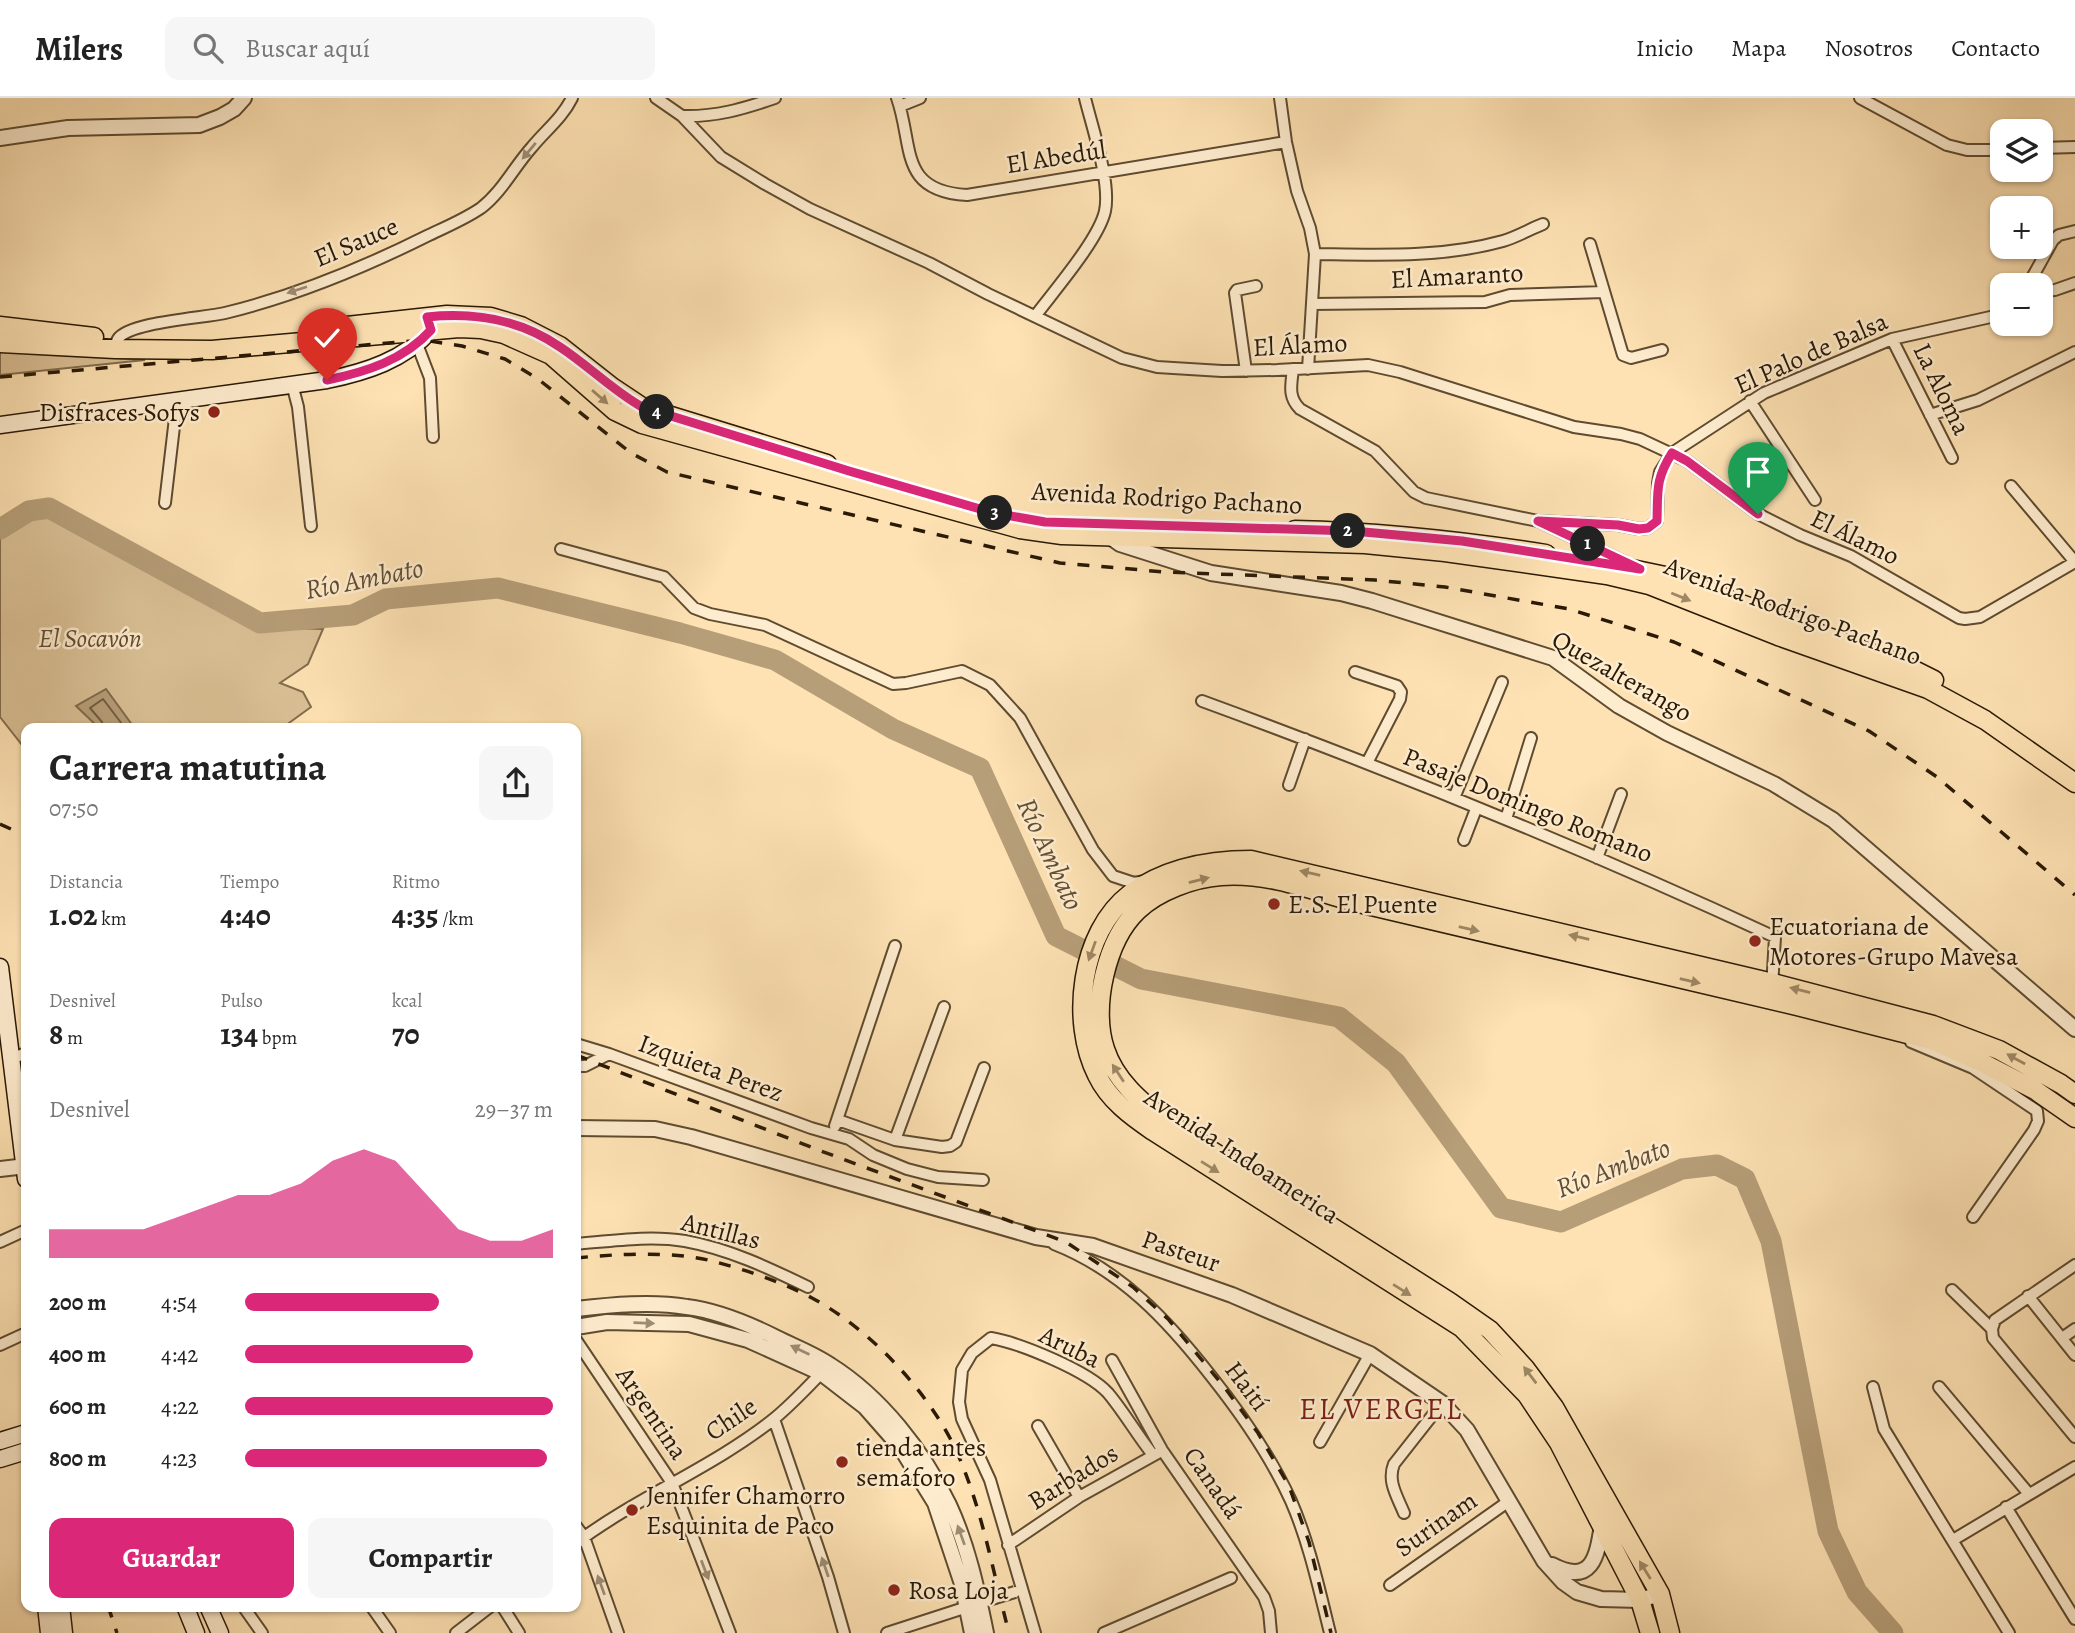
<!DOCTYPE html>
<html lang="es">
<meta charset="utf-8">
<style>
body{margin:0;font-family:Alegreya,serif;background:#f6f6f6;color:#222;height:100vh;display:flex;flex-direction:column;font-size:26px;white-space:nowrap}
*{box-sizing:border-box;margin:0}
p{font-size:23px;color:#767676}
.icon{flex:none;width:38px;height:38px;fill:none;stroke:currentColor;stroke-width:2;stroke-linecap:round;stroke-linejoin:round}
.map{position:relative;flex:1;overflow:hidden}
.panel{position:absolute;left:21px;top:625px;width:560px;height:889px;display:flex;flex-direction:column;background:#fff;border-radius:14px;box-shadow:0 2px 5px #0004}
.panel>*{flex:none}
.controls{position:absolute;left:1990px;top:21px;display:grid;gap:14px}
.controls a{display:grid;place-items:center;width:63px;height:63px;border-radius:14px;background:#fff;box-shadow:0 2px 5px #0004;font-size:35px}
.pin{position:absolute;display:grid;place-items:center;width:60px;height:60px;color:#fff;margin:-72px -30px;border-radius:50% 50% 50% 0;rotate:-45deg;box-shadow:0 0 7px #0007}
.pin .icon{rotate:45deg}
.km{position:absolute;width:35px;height:35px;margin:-18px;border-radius:50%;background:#222;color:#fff;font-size:19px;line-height:35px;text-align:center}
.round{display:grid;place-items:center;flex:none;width:74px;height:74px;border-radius:14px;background:#f6f6f6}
.head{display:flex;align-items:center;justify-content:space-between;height:119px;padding:0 28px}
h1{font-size:38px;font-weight:700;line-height:52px}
.metrics{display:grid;grid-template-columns:repeat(3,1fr);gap:10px;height:119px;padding:7px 28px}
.metrics div{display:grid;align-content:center}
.metrics b{font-size:30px;font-weight:700}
.metrics small{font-size:19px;font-weight:400}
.metrics p{font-size:19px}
.chart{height:196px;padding:14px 28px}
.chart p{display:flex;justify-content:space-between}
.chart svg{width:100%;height:126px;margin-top:7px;fill:#db2777;opacity:.7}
.primary-button{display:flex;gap:14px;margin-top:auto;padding:14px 28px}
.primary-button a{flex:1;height:80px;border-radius:14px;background:#db2777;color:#fff;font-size:28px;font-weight:700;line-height:80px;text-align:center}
.primary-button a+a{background:#f6f6f6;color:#222}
ul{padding:0 28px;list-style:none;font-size:23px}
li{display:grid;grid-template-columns:112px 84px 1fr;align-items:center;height:52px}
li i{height:18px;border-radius:9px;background:#db2777}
header{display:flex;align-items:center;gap:42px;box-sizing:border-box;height:98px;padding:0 35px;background:#fff;border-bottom:2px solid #e0e0e0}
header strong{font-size:33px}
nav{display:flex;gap:38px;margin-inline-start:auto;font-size:24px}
.search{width:490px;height:63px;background:#f6f6f6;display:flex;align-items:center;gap:18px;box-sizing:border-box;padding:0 24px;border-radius:14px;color:#767676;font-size:26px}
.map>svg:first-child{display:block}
.green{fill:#dac095;stroke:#826c4d;stroke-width:2}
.water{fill:#b69e78;stroke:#7e694a;stroke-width:2}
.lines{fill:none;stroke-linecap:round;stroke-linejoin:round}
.shore{stroke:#705c3e;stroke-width:2}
.river{stroke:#b69e78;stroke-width:21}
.minor-casing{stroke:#5e4b30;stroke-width:14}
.tertiary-casing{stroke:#5e4b30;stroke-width:18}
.secondary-casing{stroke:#291905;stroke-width:19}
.primary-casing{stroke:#291905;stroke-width:21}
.minor{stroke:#feecce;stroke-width:10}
.tertiary{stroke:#feecce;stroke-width:14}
.secondary{stroke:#feecce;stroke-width:16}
.primary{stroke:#fee2b3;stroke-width:18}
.rail{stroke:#291905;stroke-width:3.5;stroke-dasharray:12 12;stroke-linecap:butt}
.minor-bridge-casing{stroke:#5e4b30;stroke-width:14;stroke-linecap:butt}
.minor-bridge{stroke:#feecce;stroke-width:10}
.oneway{fill:#9e8d74}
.oneway2{fill:#9e8865}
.route-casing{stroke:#fff;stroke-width:14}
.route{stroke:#db2777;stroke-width:9}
.poi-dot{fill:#8f2418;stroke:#feecce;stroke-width:2.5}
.labels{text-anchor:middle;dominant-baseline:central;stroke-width:5;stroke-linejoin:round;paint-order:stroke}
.street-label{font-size:26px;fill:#291905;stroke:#feecce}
.poi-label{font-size:26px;fill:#291905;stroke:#feecce;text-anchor:start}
.park-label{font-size:26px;font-style:italic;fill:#5e4b30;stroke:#feecce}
.water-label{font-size:28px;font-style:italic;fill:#614e33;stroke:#feecce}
.quarter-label{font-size:30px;letter-spacing:2px;fill:#7a1f14;stroke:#feecce}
</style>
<header>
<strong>Milers</strong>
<div class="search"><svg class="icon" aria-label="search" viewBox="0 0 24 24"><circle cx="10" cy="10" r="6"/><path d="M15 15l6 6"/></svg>Buscar aquí</div>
<nav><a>Inicio</a><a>Mapa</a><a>Nosotros</a><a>Contacto</a></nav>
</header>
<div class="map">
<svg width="2075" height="1535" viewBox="0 0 2075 1535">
<rect width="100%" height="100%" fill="#fee2b3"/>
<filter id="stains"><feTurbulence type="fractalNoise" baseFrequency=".00286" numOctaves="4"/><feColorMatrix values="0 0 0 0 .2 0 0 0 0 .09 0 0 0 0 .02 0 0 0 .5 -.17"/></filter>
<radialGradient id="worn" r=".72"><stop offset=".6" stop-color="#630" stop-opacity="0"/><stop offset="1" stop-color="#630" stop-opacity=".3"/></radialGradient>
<!-- green -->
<path class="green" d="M 0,252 L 145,262 L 0,277 Z
M 48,417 L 72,426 L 259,529 L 323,531 L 308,566 L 280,585 L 303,594 L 311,609 L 282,630 L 26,630 L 26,652 L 0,619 L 0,441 L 31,419 Z"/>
<!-- water -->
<path class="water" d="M 106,591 L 133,628 L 130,630 L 99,630 L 76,608 Z"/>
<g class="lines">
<!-- shore -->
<path class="shore" d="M 103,630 L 102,624 L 90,610 L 103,601 L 125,630"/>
<!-- river -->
<path class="river" d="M 0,431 L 29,413 L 49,410 L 260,525 L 353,517 L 386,501 L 498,490 L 680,535 L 775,562 L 893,631 L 980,670 L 1056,838 L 1141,881 L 1339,919 L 1396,965 L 1501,1110 L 1561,1124 L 1682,1071 L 1717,1067 L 1745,1081 L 1771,1143 L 1828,1433 L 1857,1494 L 1893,1535"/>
<!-- minor casing -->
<g class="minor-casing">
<path id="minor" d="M 656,0 L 682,18 L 721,59 L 765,86 L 810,111 L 929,165 L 988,196 L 1122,260 L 1157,269 L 1222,273 L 1277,272 L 1368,267 L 1400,274 L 1574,329 L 1621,336 L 1640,341 L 1687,363 L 1758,416 L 1800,437 L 1851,458 L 1959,520 L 1965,521 L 1980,519 L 2075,464 L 2011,388
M 897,0 C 914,48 898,93 967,97 L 1286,44
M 1280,0 L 1286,44 L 1297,93 L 1310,130 L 1315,156 L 1308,271
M 1860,0 L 1947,47 L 1967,52 L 2002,52
M 900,8 L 920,0
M 682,18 C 716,19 743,11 775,0
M 2040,50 L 2075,49
M 1590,146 L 1623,257 L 1631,260 L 1662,252
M 1315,156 C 1379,157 1442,160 1503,143 C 1517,139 1530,131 1543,126
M 2028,187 L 2053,142 L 2059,137 L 2075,133
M 2040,193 L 2055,192 L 2075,185
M 1313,206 L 1485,204 L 1510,197 L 1604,194
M 1036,217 C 1054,193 1099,141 1105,113 C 1111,84 1092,29 1085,0
M 1892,241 L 1952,360
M 417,246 L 430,280 L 433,339
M 115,251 C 115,250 117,242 118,241 C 129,224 203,220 225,215 C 295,198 365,169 429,137 C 446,129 465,121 481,110 C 502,94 514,69 532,49 C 546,32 562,20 572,0
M 1293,271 C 1291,288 1288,299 1300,311 L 1375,353 L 1414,394 L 1426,400 L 1538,423 L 1625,464
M 1246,273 L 1235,195 L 1237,192 L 1256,188
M 292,286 L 298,309 L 311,428
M 1750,303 L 1815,402
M 1930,317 L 1978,302 L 2075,254
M 165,405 L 177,303
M 1538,423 L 1618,427 L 1639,431 L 1648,430 L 1657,423 L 1658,385 L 1660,374 L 1672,355 L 1764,295 L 1892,241 L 1995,218 L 2002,214
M 561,451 L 664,479 L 694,510 L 710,516 L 765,527 L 893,586 L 906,585 L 962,573 L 990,587 L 1020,620 L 1093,752 L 1113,778 L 1134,785 L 1145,783
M 1355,574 L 1397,588 L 1401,594 L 1400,601 L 1367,665
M 1202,603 C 1396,674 1587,752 1775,839 L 1772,889
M 1289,687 L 1305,641
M 1454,700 L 1502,584
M 1506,721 L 1531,640
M 1464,742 L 1476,711
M 1597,760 L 1621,696
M 1911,944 L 1973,970 L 2037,1013 L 2038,1023 L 2034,1032 L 1973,1119
M 576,946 L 609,956 L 811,1030 L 849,1041 L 873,1057 L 907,1071 L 938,1079 L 983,1082
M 11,961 L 26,955
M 576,968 L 585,968 L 609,956
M 838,1022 L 895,1042 L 944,909
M 835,1028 L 895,848
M 895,1042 L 942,1049 L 950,1048 L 956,1044 L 984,970
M 0,1144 L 26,1132
M 576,1146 C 611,1143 650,1137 685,1143 C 729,1151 769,1170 808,1189
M 1054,1146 C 1121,1172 1168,1223 1211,1278 C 1242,1317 1270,1357 1291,1403 C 1309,1444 1319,1491 1330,1535
M 1952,1192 L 1992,1231
M 2028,1198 L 2075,1257
M 1992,1231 L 1993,1240 L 2075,1339
M 1992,1231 L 1995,1222 L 2075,1167
M 2062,1240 L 2075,1231
M 576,1242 L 672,1385 L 730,1535
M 0,1247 L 26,1235
M 1112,1262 L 1162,1352 L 1264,1499 L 1269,1513 L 1271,1535
M 1873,1289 L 1884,1331 L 2009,1535
M 1939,1289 L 2029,1396
M 774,1321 L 828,1479 L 844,1535
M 1038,1328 L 1079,1399
M 1320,1344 L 1370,1256
M 2006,1409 L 2075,1521
M 1404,1415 C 1397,1398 1387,1383 1394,1366 L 1442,1305
M 576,1428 L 584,1439 L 618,1535
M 1953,1442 L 2075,1369
M 576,1445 C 639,1398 714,1369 775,1320 C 793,1305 809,1288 825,1271
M 1008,1447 L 1079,1399 L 1158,1355
M 1390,1487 L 1509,1403
M 243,1508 L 262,1535
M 371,1508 L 390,1535
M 502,1508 L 519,1535
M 456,1535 L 491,1508
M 887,1535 L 995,1500
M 1035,1535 L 990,1382 L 962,1321 L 959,1304 L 962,1272 L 972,1255 L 991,1240 C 1020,1245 1088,1273 1108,1295 C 1124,1314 1137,1337 1153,1357
M 1104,1535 L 1231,1480"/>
</g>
<!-- tertiary casing -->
<g class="tertiary-casing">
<path id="tertiary" d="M 0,40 L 68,30 L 199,27 L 220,19 L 234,11 L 244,0
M 1110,439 L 1120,446 L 1211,475 L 1341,495 L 1372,503 L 1553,560 L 1619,608 L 1667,635 L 1774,686 L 1833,722 L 2075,931
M 576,1030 L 655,1031 L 691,1039 L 1036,1139 L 1093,1148 L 1232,1197 L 1370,1256 L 1442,1305 L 1467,1332 L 1544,1463 L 1563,1484 L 1577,1494 L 1601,1501 L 1640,1502 L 1660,1496
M 0,1071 L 26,1068
M 576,1211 C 611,1207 652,1203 687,1209 C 719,1213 749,1226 777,1240 C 795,1249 814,1256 830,1267 C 881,1299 923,1353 949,1407 C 968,1448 977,1491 986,1535
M 576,1229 L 607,1224 L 689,1226 L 748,1242 L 821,1275 L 865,1309 L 901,1350 L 935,1405 L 962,1486 L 972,1535
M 1552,1467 C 1592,1488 1597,1459 1602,1427"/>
</g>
<!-- secondary casing -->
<g class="secondary-casing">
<path id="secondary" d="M 0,327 L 327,282 C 366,274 404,262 431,232 L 429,224
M 0,869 L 26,1081
M 0,1343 L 26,1335
M 0,1361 L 26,1353
M 46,1508 L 49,1535
M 61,1508 L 64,1535
M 185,1508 L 196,1535
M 208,1508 L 220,1535"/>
</g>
<!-- primary casing -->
<g class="primary-casing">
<path id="primary" d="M 0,228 L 94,239
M 338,229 L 447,217 L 491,219 L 521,228 L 560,248 L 612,289 L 642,309 L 827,366
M 0,245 L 115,251 L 212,252 L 459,230 L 481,231 L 504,236 L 551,257 L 615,313 L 642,326 L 1020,431 L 1062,437 L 1365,446 L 1445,454 L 1607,477 L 1649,487 L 1778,538 L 1928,591 L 1985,622 L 2075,685
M 1295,432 C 1380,434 1463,443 1546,456
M 1608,466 L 1670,479 L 1910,570 L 1934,582
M 1650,1535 L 1640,1502 L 1559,1345 L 1527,1297 L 1462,1230 L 1153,1033 C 1131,1018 1109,1002 1097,977 C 1070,924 1080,834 1130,796 C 1165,770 1209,762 1251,762 L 1773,885 L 1933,927 L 1999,952 L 2061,986 L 2075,996
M 1670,1535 L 1660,1496 L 1554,1309 L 1525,1270 L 1490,1232 L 1450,1204 L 1165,1023 C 1140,1003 1115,982 1105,951 C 1091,910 1106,842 1138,812 C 1158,793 1193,780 1221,778 C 1264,774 1310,791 1350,803 L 1797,908 L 1931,942 L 1979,963 L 2035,992 L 2075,1020"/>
</g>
<!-- minor -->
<use href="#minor" class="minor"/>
<!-- tertiary -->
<use href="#tertiary" class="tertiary"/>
<!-- secondary -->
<use href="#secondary" class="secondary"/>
<!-- primary -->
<use href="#primary" class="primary"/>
<!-- rail -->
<path class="rail" d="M 0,279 L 423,242 L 462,248 L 505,261 L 538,281 L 631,355 L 667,374 L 1060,465 L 1165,474 L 1375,482 L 1445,489 L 1569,511 L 1674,544 L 1869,633 L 1937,679 L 2075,797
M 0,726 L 26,738
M 576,957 L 821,1053 L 1066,1144 L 1133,1189 L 1168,1221 L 1225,1290 L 1258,1335 L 1289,1388 L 1309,1444 L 1331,1535
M 576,1160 C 616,1156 668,1153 708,1162 C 743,1171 780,1183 812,1200 C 870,1231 928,1293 956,1352 C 982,1410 993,1474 1009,1535
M 108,1508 L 117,1535"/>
<!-- minor-bridge casing -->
<g class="minor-bridge-casing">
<path id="minor-bridge" d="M 995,1500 L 1015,1494"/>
</g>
<!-- minor-bridge -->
<use href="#minor-bridge" class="minor-bridge"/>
</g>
<!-- one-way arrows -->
<defs><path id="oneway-solid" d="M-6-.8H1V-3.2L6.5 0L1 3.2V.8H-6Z" transform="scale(1.75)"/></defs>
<g class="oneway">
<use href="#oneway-solid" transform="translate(529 53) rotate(130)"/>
<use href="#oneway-solid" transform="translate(297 192) rotate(162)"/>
<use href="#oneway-solid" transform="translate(644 1225) rotate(2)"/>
<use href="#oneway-solid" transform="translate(800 1252) rotate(-154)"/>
<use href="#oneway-solid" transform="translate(961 1437) rotate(-110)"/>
<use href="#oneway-solid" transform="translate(825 1469) rotate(-109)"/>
<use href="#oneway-solid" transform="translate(705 1472) rotate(69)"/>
<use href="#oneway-solid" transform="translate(601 1487) rotate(-110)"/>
</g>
<g class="oneway2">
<use href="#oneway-solid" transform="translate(600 299) rotate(41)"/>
<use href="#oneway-solid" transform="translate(1681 499) rotate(22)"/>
<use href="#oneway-solid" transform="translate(1310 775) rotate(-167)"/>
<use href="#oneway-solid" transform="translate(1199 782) rotate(-14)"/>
<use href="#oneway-solid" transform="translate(1469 831) rotate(13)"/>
<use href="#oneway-solid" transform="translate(1579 839) rotate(-167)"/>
<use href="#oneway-solid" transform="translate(1092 853) rotate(110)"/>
<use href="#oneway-solid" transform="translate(1690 883) rotate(13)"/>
<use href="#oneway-solid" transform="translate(1800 892) rotate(-166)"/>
<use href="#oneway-solid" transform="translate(2016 961) rotate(-151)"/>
<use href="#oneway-solid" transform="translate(1118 975) rotate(-123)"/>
<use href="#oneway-solid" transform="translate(1210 1069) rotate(32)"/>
<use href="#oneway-solid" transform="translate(1402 1192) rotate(32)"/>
<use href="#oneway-solid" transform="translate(1530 1277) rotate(-127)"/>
<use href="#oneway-solid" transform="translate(1645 1472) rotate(-122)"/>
</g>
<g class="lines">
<!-- route casing -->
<g class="route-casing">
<path id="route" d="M 327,282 C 366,274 404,262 431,232 L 427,219 C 475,214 519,221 560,249 C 589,268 612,292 642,309 L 849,373 L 994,415 L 1045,424 L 1353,433 L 1462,443 L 1640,471 L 1538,423 L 1618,427 L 1639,431 L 1648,430 L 1657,423 C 1658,393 1655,382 1672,355 L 1687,363 L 1758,416"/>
</g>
<!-- route -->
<use href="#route" class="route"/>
</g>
<!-- markers -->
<g class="poi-dot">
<circle cx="214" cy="314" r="7"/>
<circle cx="1274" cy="806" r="7"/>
<circle cx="1755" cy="843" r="7"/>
<circle cx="842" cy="1364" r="7"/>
<circle cx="632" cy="1412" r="7"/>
<circle cx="894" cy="1492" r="7"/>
</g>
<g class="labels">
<!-- street labels -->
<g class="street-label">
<text transform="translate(1056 59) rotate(-9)">El Abedúl</text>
<text transform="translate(356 144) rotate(-23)">El Sauce</text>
<text transform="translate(1457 178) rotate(-3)">El Amaranto</text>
<text transform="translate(1300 247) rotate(-3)">El Álamo</text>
<text transform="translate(1811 255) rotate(-24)">El Palo de Balsa</text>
<text transform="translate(1942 291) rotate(64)">La Aloma</text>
<text transform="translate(1167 400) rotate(3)">Avenida Rodrigo Pachano</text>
<text transform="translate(1855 439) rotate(26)">El Álamo</text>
<text transform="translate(1793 513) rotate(20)">Avenida Rodrigo Pachano</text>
<text transform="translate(1622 578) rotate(30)">Quezalterango</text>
<text transform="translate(1528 707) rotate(22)">Pasaje Domingo Romano</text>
<text transform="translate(711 970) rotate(20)">Izquieta Perez</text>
<text transform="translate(1242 1058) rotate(33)">Avenida Indoamerica</text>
<text transform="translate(721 1133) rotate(14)">Antillas</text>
<text transform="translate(1181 1153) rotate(19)">Pasteur</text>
<text transform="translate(1070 1249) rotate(26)">Aruba</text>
<text transform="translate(1247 1288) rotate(53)">Haití</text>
<text transform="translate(652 1315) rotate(56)">Argentina</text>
<text transform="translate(731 1321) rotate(-34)">Chile</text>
<text transform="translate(1073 1379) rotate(-32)">Barbados</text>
<text transform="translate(1213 1385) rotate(55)">Canadá</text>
<text transform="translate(1436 1426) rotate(-35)">Surinam</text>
</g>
<!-- poi labels -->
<g class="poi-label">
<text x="200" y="314" text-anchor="end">Disfraces Sofys</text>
<text x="1288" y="806">E.S. El Puente</text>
<text x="1769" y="828">Ecuatoriana de<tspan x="1769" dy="30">Motores-Grupo Mavesa</tspan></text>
<text x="856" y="1349">tienda antes<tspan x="856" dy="30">semáforo</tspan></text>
<text x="646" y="1397">Jennifer Chamorro<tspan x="646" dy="30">Esquinita de Paco</tspan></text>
<text x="908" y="1492">Rosa Loja</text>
</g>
<!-- park labels -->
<g class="park-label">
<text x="90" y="540">El Socavón</text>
</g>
<!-- water labels -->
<g class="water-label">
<text transform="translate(364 481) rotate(-11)">Río Ambato</text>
<text transform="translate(1050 756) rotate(65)">Río Ambato</text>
<text transform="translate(1613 1070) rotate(-21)">Río Ambato</text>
</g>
<!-- quarter labels -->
<g class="quarter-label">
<text x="1381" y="1311">EL VERGEL</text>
</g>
</g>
<rect width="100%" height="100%" filter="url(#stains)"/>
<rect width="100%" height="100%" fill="url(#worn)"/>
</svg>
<div class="controls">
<a><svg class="icon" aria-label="layers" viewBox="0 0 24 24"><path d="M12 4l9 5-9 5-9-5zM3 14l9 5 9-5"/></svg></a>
<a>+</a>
<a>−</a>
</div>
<div class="pin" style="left:1758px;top:416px;background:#1e9e55"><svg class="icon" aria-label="arrive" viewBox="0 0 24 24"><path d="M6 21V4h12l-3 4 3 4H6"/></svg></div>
<div class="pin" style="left:327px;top:282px;background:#d93025"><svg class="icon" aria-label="check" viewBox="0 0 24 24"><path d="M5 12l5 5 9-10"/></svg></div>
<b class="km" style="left:1588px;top:446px">1</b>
<b class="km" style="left:1348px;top:433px">2</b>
<b class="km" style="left:995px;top:415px">3</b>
<b class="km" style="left:657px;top:314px">4</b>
<section class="panel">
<div class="head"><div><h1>Carrera matutina</h1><p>07:50</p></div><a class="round"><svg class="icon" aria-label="share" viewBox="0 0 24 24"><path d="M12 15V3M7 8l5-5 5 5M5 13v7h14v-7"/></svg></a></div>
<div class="metrics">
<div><p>Distancia</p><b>1.02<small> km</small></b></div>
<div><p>Tiempo</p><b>4:40</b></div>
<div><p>Ritmo</p><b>4:35<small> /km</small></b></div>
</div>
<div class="metrics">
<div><p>Desnivel</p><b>8<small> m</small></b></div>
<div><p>Pulso</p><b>134<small> bpm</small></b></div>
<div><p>kcal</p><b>70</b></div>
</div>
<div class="chart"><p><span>Desnivel</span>29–37 m</p>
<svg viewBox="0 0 160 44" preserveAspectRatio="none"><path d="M0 44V34L10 34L20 34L30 34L40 30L50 26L60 22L70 22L80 18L90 10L100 6L110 10L120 22L130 34L140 38L150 38L160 34V44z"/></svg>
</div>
<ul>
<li><b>200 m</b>4:54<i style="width:63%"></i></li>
<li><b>400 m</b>4:42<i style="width:74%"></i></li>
<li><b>600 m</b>4:22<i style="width:100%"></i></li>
<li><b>800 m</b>4:23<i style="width:98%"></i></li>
</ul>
<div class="primary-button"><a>Guardar</a><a>Compartir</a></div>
</section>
</div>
